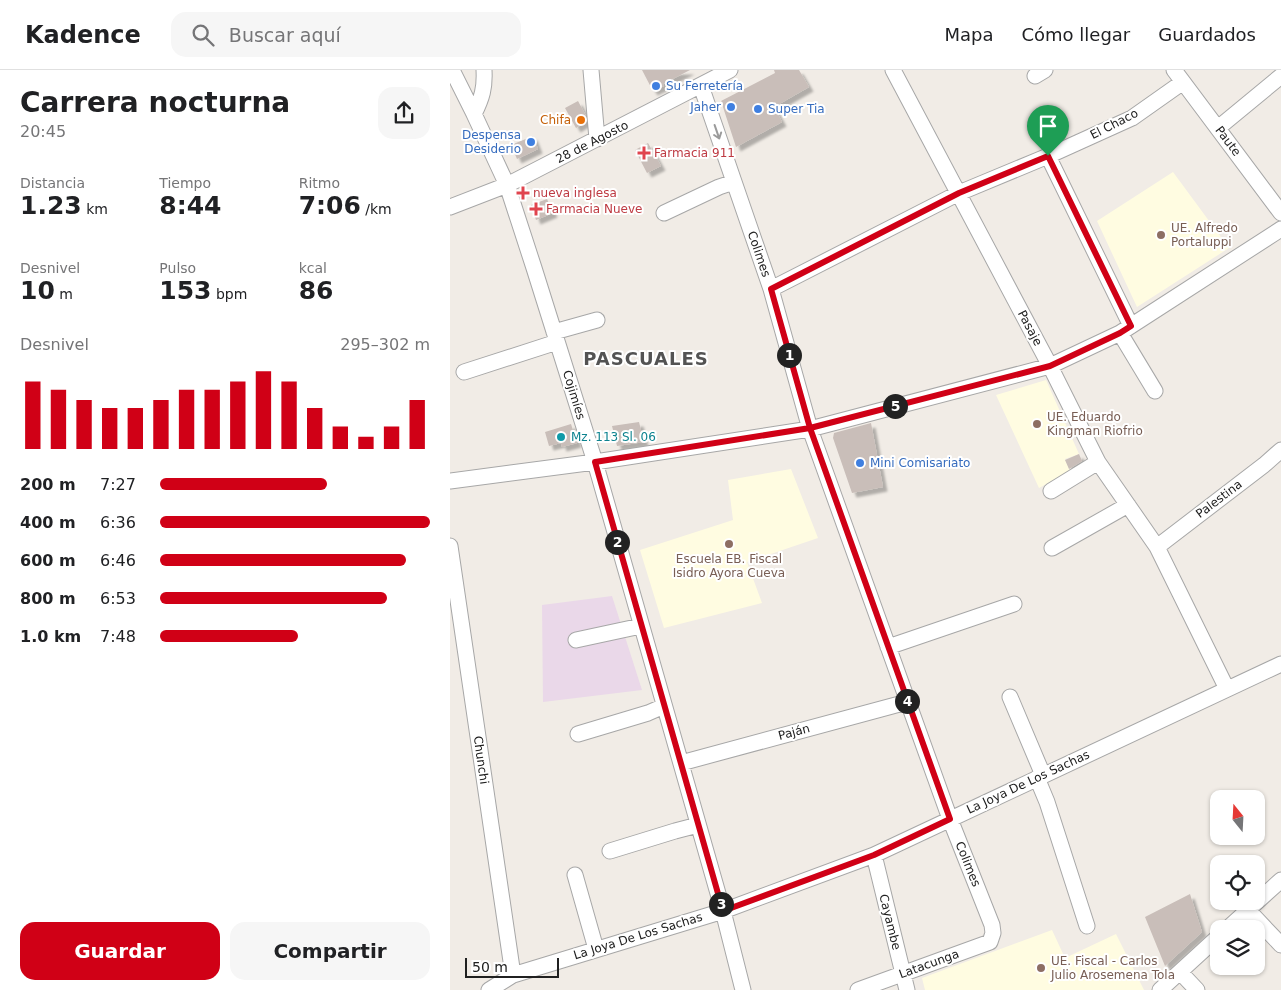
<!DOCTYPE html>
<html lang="es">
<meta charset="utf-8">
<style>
body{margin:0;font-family:"DejaVu Sans",sans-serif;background:#f6f6f6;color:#202124;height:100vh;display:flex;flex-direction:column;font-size:19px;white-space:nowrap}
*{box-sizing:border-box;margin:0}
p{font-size:16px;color:#757577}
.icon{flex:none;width:28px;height:28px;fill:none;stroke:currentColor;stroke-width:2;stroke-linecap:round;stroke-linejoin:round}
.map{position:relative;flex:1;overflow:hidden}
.sheet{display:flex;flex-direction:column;background:#fff;width:450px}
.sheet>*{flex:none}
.needle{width:32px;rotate:342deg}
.controls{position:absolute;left:760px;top:720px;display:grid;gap:10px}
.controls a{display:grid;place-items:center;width:55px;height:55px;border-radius:10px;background:#fff;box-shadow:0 1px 4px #0004;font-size:25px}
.scale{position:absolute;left:15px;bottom:12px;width:94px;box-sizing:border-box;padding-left:5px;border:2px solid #202020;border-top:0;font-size:14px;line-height:18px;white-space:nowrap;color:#202020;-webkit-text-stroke:4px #fff;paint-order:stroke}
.pin{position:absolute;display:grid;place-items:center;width:42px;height:42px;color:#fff;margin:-51px -21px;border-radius:50% 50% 50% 0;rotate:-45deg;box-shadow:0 0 5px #0007}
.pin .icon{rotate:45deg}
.km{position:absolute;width:25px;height:25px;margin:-12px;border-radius:50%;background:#222;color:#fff;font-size:14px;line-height:25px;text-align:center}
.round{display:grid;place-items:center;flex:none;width:52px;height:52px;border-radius:15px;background:#f6f6f6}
.head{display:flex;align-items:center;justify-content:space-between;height:85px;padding:0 20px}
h1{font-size:28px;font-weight:700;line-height:38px}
.figures{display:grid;grid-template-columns:repeat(3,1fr);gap:8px;height:85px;padding:5px 20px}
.figures div{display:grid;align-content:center}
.figures b{font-size:25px;font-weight:700}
.figures small{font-size:14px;font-weight:400}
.figures p{font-size:14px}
.chart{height:140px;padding:10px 20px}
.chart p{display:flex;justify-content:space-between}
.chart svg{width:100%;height:90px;margin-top:5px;stroke:#d00016;stroke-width:6}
.primary-button{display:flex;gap:10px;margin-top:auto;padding:10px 20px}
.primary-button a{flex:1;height:58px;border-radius:15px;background:#d00016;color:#fff;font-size:20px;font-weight:700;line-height:58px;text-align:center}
.primary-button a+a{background:#f6f6f6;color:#202124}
ul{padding:0 20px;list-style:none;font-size:16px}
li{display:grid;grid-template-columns:80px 60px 1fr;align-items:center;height:38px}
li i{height:12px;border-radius:6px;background:#d00016}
header{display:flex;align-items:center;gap:30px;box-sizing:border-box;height:70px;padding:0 25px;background:#fff;border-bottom:1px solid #e0e0e0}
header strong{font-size:24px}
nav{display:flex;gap:28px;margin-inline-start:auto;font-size:18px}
.search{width:350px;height:45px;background:#f6f6f6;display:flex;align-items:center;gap:12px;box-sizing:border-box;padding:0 18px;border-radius:15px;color:#757577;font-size:19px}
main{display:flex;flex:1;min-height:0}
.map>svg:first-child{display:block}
.industrial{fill:#ead8e9}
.education{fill:#fffce1}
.building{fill:#c9beb9;filter:url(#shadow)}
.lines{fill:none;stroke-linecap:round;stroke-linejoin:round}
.minor-casing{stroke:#a7a7a7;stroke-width:17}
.minor{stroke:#fff;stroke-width:15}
.oneway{stroke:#9b9b9b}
.route-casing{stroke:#fff;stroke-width:10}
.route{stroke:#d00016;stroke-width:6}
.shop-dot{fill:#3f7fe0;stroke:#fff;stroke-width:2}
.food-dot{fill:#e8710a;stroke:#fff;stroke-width:2}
.health-dot{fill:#e0444e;stroke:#fff;stroke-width:2}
.education-dot{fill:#8d6e63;stroke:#fff;stroke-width:2}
.culture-dot{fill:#0f9aa8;stroke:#fff;stroke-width:2}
.labels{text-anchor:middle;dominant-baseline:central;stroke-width:4;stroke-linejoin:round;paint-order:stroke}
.shop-label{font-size:12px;fill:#366cbe;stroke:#fff;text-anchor:start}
.food-label{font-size:12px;fill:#c56008;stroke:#fff;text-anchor:end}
.street-label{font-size:12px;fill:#202020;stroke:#fff}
.health-label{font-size:12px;fill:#be3a42;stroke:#fff;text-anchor:start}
.education-label{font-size:12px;fill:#785e54;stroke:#fff;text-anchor:start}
.culture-label{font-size:12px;fill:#0d838f;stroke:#fff;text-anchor:start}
.district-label{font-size:18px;font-weight:bold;letter-spacing:1px;fill:#535353;stroke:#fff}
</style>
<header>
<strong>Kadence</strong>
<div class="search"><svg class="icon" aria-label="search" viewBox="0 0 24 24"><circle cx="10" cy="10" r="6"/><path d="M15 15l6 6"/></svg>Buscar aquí</div>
<nav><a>Mapa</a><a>Cómo llegar</a><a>Guardados</a></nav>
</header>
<main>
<section class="sheet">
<div class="head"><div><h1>Carrera nocturna</h1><p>20:45</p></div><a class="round"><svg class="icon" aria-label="share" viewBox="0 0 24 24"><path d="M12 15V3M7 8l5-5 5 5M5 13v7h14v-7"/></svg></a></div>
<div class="figures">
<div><p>Distancia</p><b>1.23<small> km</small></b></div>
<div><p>Tiempo</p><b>8:44</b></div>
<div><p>Ritmo</p><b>7:06<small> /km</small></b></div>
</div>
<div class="figures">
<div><p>Desnivel</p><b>10<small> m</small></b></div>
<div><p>Pulso</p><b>153<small> bpm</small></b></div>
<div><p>kcal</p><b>86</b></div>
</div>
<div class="chart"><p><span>Desnivel</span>295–302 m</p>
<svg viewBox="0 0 160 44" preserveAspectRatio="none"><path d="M5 44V11M15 44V15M25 44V20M35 44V24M45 44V24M55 44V20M65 44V15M75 44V15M85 44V11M95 44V6M105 44V11M115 44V24M125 44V33M135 44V38M145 44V33M155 44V20"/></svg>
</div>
<ul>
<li><b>200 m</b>7:27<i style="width:62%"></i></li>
<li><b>400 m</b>6:36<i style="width:100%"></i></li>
<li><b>600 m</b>6:46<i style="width:91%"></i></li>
<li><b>800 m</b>6:53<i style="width:84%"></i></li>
<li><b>1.0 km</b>7:48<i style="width:51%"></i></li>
</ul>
<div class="primary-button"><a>Guardar</a><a>Compartir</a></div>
</section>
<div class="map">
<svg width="831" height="920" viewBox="0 0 831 920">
<defs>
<filter id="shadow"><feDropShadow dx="4.5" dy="4.5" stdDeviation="1" flood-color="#0004"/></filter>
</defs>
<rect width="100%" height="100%" fill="#f1ece6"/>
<!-- industrial -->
<path class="industrial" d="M 162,526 L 192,620 L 93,632 L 92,535 Z"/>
<!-- education -->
<path class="education" d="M 723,102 L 779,178 L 687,237 L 647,151 Z
M 596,310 L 629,384 L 615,389 L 620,401 L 589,418 L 546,325 Z
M 341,399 L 368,468 L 297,492 L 312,533 L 214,558 L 190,480 L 283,450 L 278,410 Z
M 602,860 L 615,888 L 666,864 L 694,920 L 475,920 L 472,908 Z"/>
<!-- building -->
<path class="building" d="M 192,0 L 240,0 L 213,14 L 214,16 L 203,21 Z
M 324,0 L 349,0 L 359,17 L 324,37 L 332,52 L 286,77 L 271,31 L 325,3 Z
M 128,31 L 136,46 L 136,52 L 126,58 L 115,38 Z
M 83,66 L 88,79 L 67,89 L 61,75 Z
M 198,73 L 211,96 L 197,103 L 185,80 Z
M 97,129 L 103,143 L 86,150 L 81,135 Z
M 189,352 L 194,372 L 167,376 L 162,356 Z
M 421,353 L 433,417 L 402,423 L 383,368 L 384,363 Z
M 121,354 L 127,373 L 112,377 L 111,373 L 99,376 L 95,362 Z
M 629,384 L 632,391 L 619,399 L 615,390 Z
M 740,824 L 752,862 L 715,896 L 695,847 Z"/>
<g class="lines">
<!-- minor casing -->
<g class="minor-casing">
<path id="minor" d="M 2,0 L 24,44 L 57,115 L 84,198 L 145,392 L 273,841 L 293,920
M 141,0 L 147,69
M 443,0 L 600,296 L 648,392 L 707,477 L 777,619
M 724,0 L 831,143
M 585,6 L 595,0
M 251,16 L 321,219 L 360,359 L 500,749 L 542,855 L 543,863 L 540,872 L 408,920
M 24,44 C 32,28 35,18 34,0
M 768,58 L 831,6
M 598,86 L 681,256
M 0,137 L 57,115 L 280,0
M 214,143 L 269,117 L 284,112
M 321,219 L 509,123 L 598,86 L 682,48 L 733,12
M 104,262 L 147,250
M 670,263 L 705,321
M 14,302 L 107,272
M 0,411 L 145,392 L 360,359 L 600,296 L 670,263 L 831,159
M 601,421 L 648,392
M 0,476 L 63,905
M 707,477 L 814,395 L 831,380
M 602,478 L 678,435
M 126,570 L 191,556
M 438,577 L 564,534
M 560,627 L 593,705
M 128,664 L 198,643 L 214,636
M 231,693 L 457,632
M 587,708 L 597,732 L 637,856
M 160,781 L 225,761 L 248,755
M 424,785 L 457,920
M 125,805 L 146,879
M 798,840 L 831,875
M 777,859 L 831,810
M 730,902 L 747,920
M 39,920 L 63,905 L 273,841 L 424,785 L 831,594
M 710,920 L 769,866"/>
</g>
<!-- minor -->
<use href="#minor" class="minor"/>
</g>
<!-- one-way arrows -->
<defs><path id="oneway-shaft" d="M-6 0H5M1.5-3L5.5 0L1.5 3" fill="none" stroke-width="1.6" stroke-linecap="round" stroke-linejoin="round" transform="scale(1.25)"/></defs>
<use class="oneway" href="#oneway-shaft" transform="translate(267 62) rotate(71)"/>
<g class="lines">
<!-- route casing -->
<g class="route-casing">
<path id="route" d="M 598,86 L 509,123 L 321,219 L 360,358 L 145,392 L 273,841 L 424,785 L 500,749 L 360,358 L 600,296 L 670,263 L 681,256 L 598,86"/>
</g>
<!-- route -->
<use href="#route" class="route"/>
</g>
<!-- markers -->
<g class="shop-dot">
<circle cx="206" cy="16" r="5"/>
<circle cx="281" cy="37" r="5"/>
<circle cx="308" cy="39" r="5"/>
<circle cx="81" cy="72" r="5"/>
<circle cx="410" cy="393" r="5"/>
</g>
<circle class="food-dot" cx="131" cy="50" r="5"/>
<g class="health-dot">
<path d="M191.5 75.5h5v5h5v5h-5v5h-5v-5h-5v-5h5z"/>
<path d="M70.5 115.5h5v5h5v5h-5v5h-5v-5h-5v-5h5z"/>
<path d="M83.5 131.5h5v5h5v5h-5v5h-5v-5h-5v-5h5z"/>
</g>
<g class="education-dot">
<circle cx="711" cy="165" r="5"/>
<circle cx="587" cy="354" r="5"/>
<circle cx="279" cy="474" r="5"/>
<circle cx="591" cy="898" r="5"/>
</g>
<circle class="culture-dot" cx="111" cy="367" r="5"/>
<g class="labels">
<!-- shop labels -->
<g class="shop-label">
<text x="216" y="16">Su Ferretería</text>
<text x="271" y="37" text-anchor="end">Jaher</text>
<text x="318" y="39">Super Tia</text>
<text x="71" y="65" text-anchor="end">Despensa<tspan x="71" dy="14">Desiderio</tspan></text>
<text x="420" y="393">Mini Comisariato</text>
</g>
<!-- food labels -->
<g class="food-label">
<text x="121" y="50">Chifa</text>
</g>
<!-- street labels -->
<g class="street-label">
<text transform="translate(664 54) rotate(-27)">El Chaco</text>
<text transform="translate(778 71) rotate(53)">Paute</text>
<text transform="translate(142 72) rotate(-27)">28 de Agosto</text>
<text transform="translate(309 184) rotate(71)">Colimes</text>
<text transform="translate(580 258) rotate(62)">Pasaje</text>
<text transform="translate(124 325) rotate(73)">Cojimíes</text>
<text transform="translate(769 429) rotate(-37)">Palestina</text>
<text transform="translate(344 662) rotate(-15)">Paján</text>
<text transform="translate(31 690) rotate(82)">Chunchi</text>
<text transform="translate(578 712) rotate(-25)">La Joya De Los Sachas</text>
<text transform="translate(518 794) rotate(68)">Colimes</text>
<text transform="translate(440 852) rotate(76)">Cayambe</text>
<text transform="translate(188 866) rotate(-17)">La Joya De Los Sachas</text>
<text transform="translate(479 894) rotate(-20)">Latacunga</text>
</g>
<!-- health labels -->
<g class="health-label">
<text x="204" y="83">Farmacia 911</text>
<text x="83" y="123">nueva inglesa</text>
<text x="96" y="139">Farmacia Nueve</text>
</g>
<!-- education labels -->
<g class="education-label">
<text x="721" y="158">UE. Alfredo<tspan x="721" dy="14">Portaluppi</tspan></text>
<text x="597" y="347">UE. Eduardo<tspan x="597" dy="14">Kingman Riofrio</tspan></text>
<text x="279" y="489" text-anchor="middle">Escuela EB. Fiscal<tspan x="279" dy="14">Isidro Ayora Cueva</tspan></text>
<text x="601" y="891">UE. Fiscal - Carlos<tspan x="601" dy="14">Julio Arosemena Tola</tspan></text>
</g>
<!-- culture labels -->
<g class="culture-label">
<text x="121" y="367">Mz. 113 Sl. 06</text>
</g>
<!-- district labels -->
<g class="district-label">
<text x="196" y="288">PASCUALES</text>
</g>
</g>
</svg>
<div class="controls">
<a><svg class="needle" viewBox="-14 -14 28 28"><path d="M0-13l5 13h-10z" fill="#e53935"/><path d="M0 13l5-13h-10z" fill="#757577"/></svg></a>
<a><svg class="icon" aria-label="locate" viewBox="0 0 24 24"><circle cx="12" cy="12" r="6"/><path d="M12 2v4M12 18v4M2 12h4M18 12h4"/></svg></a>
<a><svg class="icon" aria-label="layers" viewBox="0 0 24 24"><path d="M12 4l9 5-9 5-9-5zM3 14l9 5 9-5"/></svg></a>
</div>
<div class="scale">50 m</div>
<div class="pin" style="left:598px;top:86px;background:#1e9e55"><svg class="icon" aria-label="arrive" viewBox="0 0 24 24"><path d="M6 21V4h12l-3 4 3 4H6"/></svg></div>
<b class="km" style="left:339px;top:285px">1</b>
<b class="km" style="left:167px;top:472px">2</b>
<b class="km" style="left:271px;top:834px">3</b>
<b class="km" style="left:457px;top:631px">4</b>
<b class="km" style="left:445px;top:336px">5</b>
</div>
</main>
